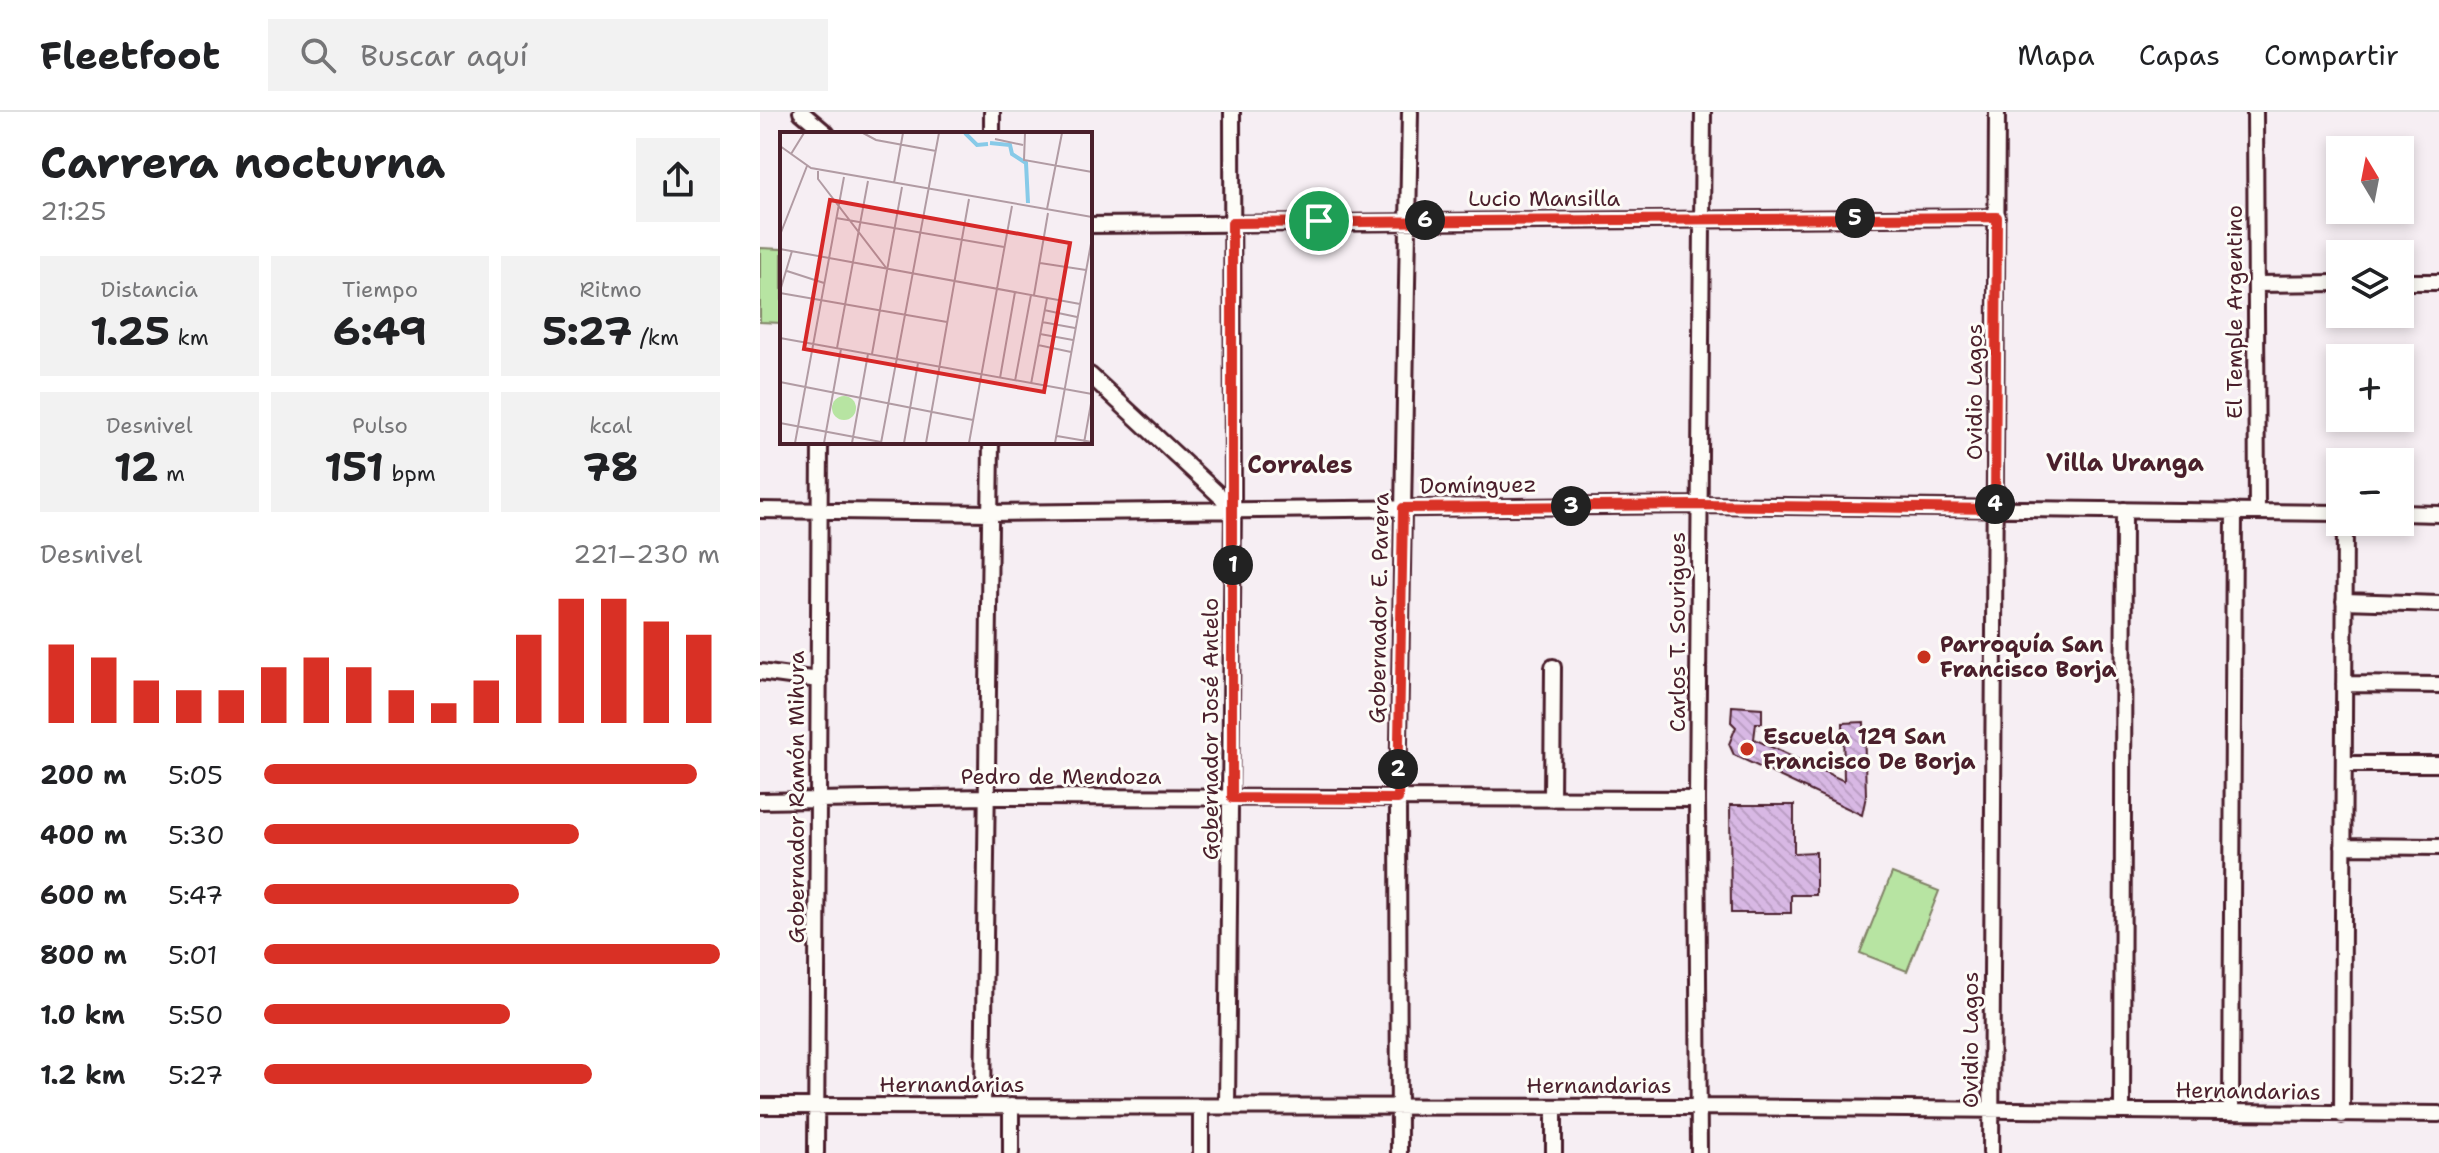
<!DOCTYPE html>
<html lang="es">
<meta charset="utf-8">
<style>
body{margin:0;font-family:"Shantell Sans",sans-serif;background:#f2f2f2;color:#202124;height:100vh;display:flex;flex-direction:column;font-size:30px;white-space:nowrap}
*{box-sizing:border-box;margin:0}
p{font-size:26px;color:#757577}
.icon{flex:none;width:44px;height:44px;fill:none;stroke:currentColor;stroke-width:2;stroke-linecap:round;stroke-linejoin:round}
.map{position:relative;flex:1;overflow:hidden}
.sheet{display:flex;flex-direction:column;background:#fff;width:760px}
.sheet>*{flex:none}
.needle{width:52px;rotate:350deg}
.controls{position:absolute;left:1566px;top:24px;display:grid;gap:16px}
.controls a{display:grid;place-items:center;width:88px;height:88px;border-radius:0px;background:#fff;box-shadow:0 4px 12px #0003;font-size:40px}
.pin{position:absolute;display:grid;place-items:center;width:68px;height:68px;color:#fff;margin:-34px;border:4px solid #fff;border-radius:50%;box-shadow:0 2px 8px #0007}
.km{position:absolute;width:40px;height:40px;margin:-20px;border-radius:50%;background:#222;color:#fff;font-size:22px;line-height:40px;text-align:center}
.round{display:grid;place-items:center;flex:none;width:84px;height:84px;border-radius:0px;background:#f2f2f2}
.head{display:flex;align-items:center;justify-content:space-between;height:136px;padding:0 40px}
h1{font-size:44px;font-weight:700;line-height:60px}
.figures{display:grid;grid-template-columns:repeat(3,1fr);gap:12px;height:136px;padding:8px 40px}
.figures div{display:grid;align-content:center;border-radius:0px;background:#f2f2f2;text-align:center}
.figures b{font-size:40px;font-weight:700}
.figures small{font-size:22px;font-weight:400}
.figures p{font-size:22px}
.chart{height:224px;padding:16px 40px}
.chart p{display:flex;justify-content:space-between}
.chart svg{width:100%;height:144px;margin-top:8px;stroke:#d93025;stroke-width:6}
ul{padding:0 40px;list-style:none;font-size:26px}
li{display:grid;grid-template-columns:128px 96px 1fr;align-items:center;height:60px}
li i{height:20px;border-radius:10px;background:#d93025}
header{display:flex;align-items:center;gap:48px;box-sizing:border-box;height:112px;padding:0 40px;background:#fff;border-bottom:2px solid #e0e0e0}
header strong{font-size:38px}
nav{display:flex;gap:44px;margin-inline-start:auto;font-size:28px}
.search{width:560px;height:72px;background:#f2f2f2;display:flex;align-items:center;gap:20px;box-sizing:border-box;padding:0 28px;border-radius:0px;color:#757577;font-size:30px}
main{display:flex;flex:1;min-height:0}
.map>svg:first-child{display:block}
.pitch{fill:#b7e4a2;stroke:#808266;stroke-width:2}
.building{fill:url(#building-back-hatch);stroke:#4a1f2b;stroke-width:2}
.lines{fill:none;stroke-linecap:round;stroke-linejoin:round}
.minor-casing{stroke:#4a1f2b;stroke-width:20}
.minor{stroke:#fdfcf7;stroke-width:14}
.route-casing{stroke:#fff;stroke-width:16}
.route{stroke:#d93025;stroke-width:10}
.poi-dot{fill:#c8321e;stroke:#fdfcf7;stroke-width:3}
.labels{text-anchor:middle;dominant-baseline:central;stroke-width:6;stroke-linejoin:round;paint-order:stroke}
.street-label{font-size:22px;fill:#4a1f2b;stroke:#fdfcf7}
.poi-label{font-size:22px;font-weight:bold;fill:#4a1f2b;stroke:#fdfcf7;text-anchor:start}
.neighbourhood-label{font-size:24px;font-weight:bold;fill:#4a1f2b;stroke:#fdfcf7}
.inset-river{fill:none;stroke:#87cae8;stroke-width:4}
.inset-road{fill:none;stroke:#b19ba3;stroke-width:2}
.view{fill:#d62828;fill-opacity:0.15;stroke:#d62828;stroke-width:4}
.inset-edge{fill:none;stroke:#4a1f2b;stroke-width:4}
</style>
<header>
<strong>Fleetfoot</strong>
<div class="search"><svg class="icon" aria-label="search" viewBox="0 0 24 24"><circle cx="10" cy="10" r="6"/><path d="M15 15l6 6"/></svg>Buscar aquí</div>
<nav><a>Mapa</a><a>Capas</a><a>Compartir</a></nav>
</header>
<main>
<section class="sheet">
<div class="head"><div><h1>Carrera nocturna</h1><p>21:25</p></div><a class="round"><svg class="icon" aria-label="share" viewBox="0 0 24 24"><path d="M12 15V3M7 8l5-5 5 5M5 13v7h14v-7"/></svg></a></div>
<div class="figures">
<div><p>Distancia</p><b>1.25<small> km</small></b></div>
<div><p>Tiempo</p><b>6:49</b></div>
<div><p>Ritmo</p><b>5:27<small> /km</small></b></div>
</div>
<div class="figures">
<div><p>Desnivel</p><b>12<small> m</small></b></div>
<div><p>Pulso</p><b>151<small> bpm</small></b></div>
<div><p>kcal</p><b>78</b></div>
</div>
<div class="chart"><p><span>Desnivel</span>221–230 m</p>
<svg viewBox="0 0 160 44" preserveAspectRatio="none"><path d="M5 44V20M15 44V24M25 44V31M35 44V34M45 44V34M55 44V27M65 44V24M75 44V27M85 44V34M95 44V38M105 44V31M115 44V17M125 44V6M135 44V6M145 44V13M155 44V17"/></svg>
</div>
<ul>
<li><b>200 m</b>5:05<i style="width:95%"></i></li>
<li><b>400 m</b>5:30<i style="width:69%"></i></li>
<li><b>600 m</b>5:47<i style="width:56%"></i></li>
<li><b>800 m</b>5:01<i style="width:100%"></i></li>
<li><b>1.0 km</b>5:50<i style="width:54%"></i></li>
<li><b>1.2 km</b>5:27<i style="width:72%"></i></li>
</ul>
</section>
<div class="map">
<svg width="1679" height="1041" viewBox="0 0 1679 1041">
<defs>
<pattern id="building-back-hatch" width="6" height="6" patternUnits="userSpaceOnUse" patternTransform="scale(2)"><rect width="6" height="6" fill="#d8b8e4"/><path d="M-1 5l2 2M0 0l6 6M5-1l2 2" fill="none" stroke="#bb9ec4"/></pattern>
</defs>
<rect width="100%" height="100%" fill="#f6eef3"/>
<filter id="ink" filterUnits="userSpaceOnUse"><feTurbulence type="fractalNoise" baseFrequency=".0125" numOctaves="2"/><feDisplacementMap in="SourceGraphic" scale="16" xChannelSelector="R" yChannelSelector="G"/><feConvolveMatrix kernelMatrix="1 2 1 2 8 2 1 2 1" color-interpolation-filters="sRGB"/></filter>
<g filter="url(#ink)">
<!-- pitch -->
<path class="pitch" d="M 0,136 L 22,137 L 22,211 L 0,210 Z
M 1132,761 L 1179,779 L 1147,859 L 1100,841 Z"/>
<!-- building -->
<path class="building" d="M 972,594 L 1002,596 L 1002,611 L 996,611 L 994,627 L 1084,669 L 1083,611 L 1104,610 L 1106,684 L 1102,703 L 974,643 L 969,632 L 976,615 L 971,610 Z
M 970,693 L 1034,693 L 1034,741 L 1056,740 L 1056,783 L 1031,783 L 1031,801 L 971,801 Z"/>
<g class="lines">
<!-- minor casing -->
<g class="minor-casing">
<path id="minor" d="M 41,0 L 67,22
M 232,0 L 232,22
M 1495,0 L 1497,399
M 330,113 L 1237,105
M 1640,170 L 1679,170
M 1496,172 L 1580,171
M 330,263 L 473,396
M 0,398 L 231,401 L 939,393 L 1580,401
M 1640,401 L 1679,402
M 1584,489 L 1679,492
M 0,560 L 59,568
M 1584,572 L 1679,573
M 1584,652 L 1679,652
M 792,687 L 793,555
M 0,689 L 227,685 L 937,687
M 1583,734 L 1679,735
M 223,993 L 231,330
M 0,994 L 940,995 L 1679,1002
M 467,994 L 473,396 L 472,0
M 794,995 L 794,1041
M 1362,998 L 1364,398
M 1471,1000 L 1474,399
M 1582,1003 L 1585,410
M 56,1041 L 60,330
M 251,1041 L 251,994
M 441,1041 L 441,995
M 639,1041 L 638,687 L 650,0
M 939,1041 L 937,687 L 943,0
M 1231,1041 L 1237,0"/>
</g>
<!-- minor -->
<use href="#minor" class="minor"/>
</g>
</g>
<g class="lines" filter="url(#ink)">
<!-- route casing -->
<g class="route-casing">
<path id="route" d="M 1237,105 L 1235,397 L 939,393 L 643,396 L 638,687 L 472,686 L 472,111 Z"/>
</g>
<!-- route -->
<use href="#route" class="route"/>
</g>
<!-- markers -->
<g class="poi-dot">
<circle cx="1164" cy="545" r="8"/>
<circle cx="987" cy="637" r="8"/>
</g>
<g class="labels">
<!-- street labels -->
<g class="street-label">
<text x="784" y="86">Lucio Mansilla</text>
<text transform="translate(1474 200) rotate(-90)">El Temple Argentino</text>
<text transform="translate(1214 280) rotate(-90)">Ovidio Lagos</text>
<text transform="translate(718 373) rotate(-1)">Domínguez</text>
<text transform="translate(619 496) rotate(-89)">Gobernador E. Parera</text>
<text transform="translate(917 520) rotate(-90)">Carlos T. Sourigues</text>
<text transform="translate(450 617) rotate(-90)">Gobernador José Antelo</text>
<text x="301" y="664">Pedro de Mendoza</text>
<text transform="translate(36 685) rotate(-90)">Gobernador Ramón Mihura</text>
<text transform="translate(1210 928) rotate(-90)">Ovidio Lagos</text>
<text x="192" y="972">Hernandarias</text>
<text x="839" y="973">Hernandarias</text>
<text transform="translate(1488 979) rotate(1)">Hernandarias</text>
</g>
<!-- poi labels -->
<g class="poi-label">
<text x="1180" y="532">Parroquía San<tspan x="1180" dy="25">Francisco Borja</tspan></text>
<text x="1003" y="624">Escuela 129 San<tspan x="1003" dy="25">Francisco De Borja</tspan></text>
</g>
<!-- neighbourhood labels -->
<g class="neighbourhood-label">
<text x="1365" y="351">Villa Uranga</text>
<text x="540" y="353">Corrales</text>
</g>
</g>
<!-- overview -->
<g transform="translate(20 20)">
<rect width="312" height="312" fill="#f6eef3"/>
<path d="M52 276a12 12 0 1 1 24 0a12 12 0 1 1-24 0Z" fill="#b7e4a2"/>
<path class="inset-river" d="M 185,1 L 197,13 L 208,12M 210,11 L 230,13 L 232,22 L 246,31 L 248,71"/>
<path class="inset-road" d="M 83,1 L 96,8 L 156,19M 245,1 L 244,28 L 312,40M 215,7 L 243,13M 0,14 L 31,36 L 312,85M 11,22 L 24,1M 38,39 L 38,47 L 107,137M 114,51 L 123,1M 267,77 L 282,1M 56,86 L 224,115M 0,103 L 27,34M 0,117 L 300,172M 260,131 L 306,138M 7,139 L 44,151M 0,159 L 12,119M 0,161 L 167,190M 254,163 L 268,81M 264,178 L 297,185M 262,190 L 295,196M 260,202 L 293,208M 0,206 L 312,262M 258,213 L 291,220M 57,216 L 88,49M 92,222 L 122,55M 220,246 L 235,160M 235,249 L 251,163M 0,250 L 193,288M 251,252 L 267,166M 0,291 L 101,310M 277,304 L 312,310M 15,311 L 64,45M 44,311 L 61,217M 72,311 L 88,222M 101,311 L 159,1M 124,311 L 138,231M 146,311 L 189,67M 189,311 L 232,74M 275,311 L 312,106M 304,311 L 312,266"/>
<path class="view" d="M 50,68 L 290,111 L 264,260 L 24,217 Z"/>
<rect width="312" height="312" class="inset-edge"/>
</g>
</svg>
<div class="controls">
<a><svg class="needle" viewBox="-14 -14 28 28"><path d="M0-13l5 13h-10z" fill="#e53935"/><path d="M0 13l5-13h-10z" fill="#757577"/></svg></a>
<a><svg class="icon" aria-label="layers" viewBox="0 0 24 24"><path d="M12 4l9 5-9 5-9-5zM3 14l9 5 9-5"/></svg></a>
<a>+</a>
<a>−</a>
</div>
<div class="pin" style="left:559px;top:109px;background:#1e9e55"><svg class="icon" aria-label="arrive" viewBox="0 0 24 24"><path d="M6 21V4h12l-3 4 3 4H6"/></svg></div>
<b class="km" style="left:473px;top:453px">1</b>
<b class="km" style="left:638px;top:657px">2</b>
<b class="km" style="left:811px;top:394px">3</b>
<b class="km" style="left:1235px;top:392px">4</b>
<b class="km" style="left:1095px;top:106px">5</b>
<b class="km" style="left:665px;top:108px">6</b>
</div>
</main>
